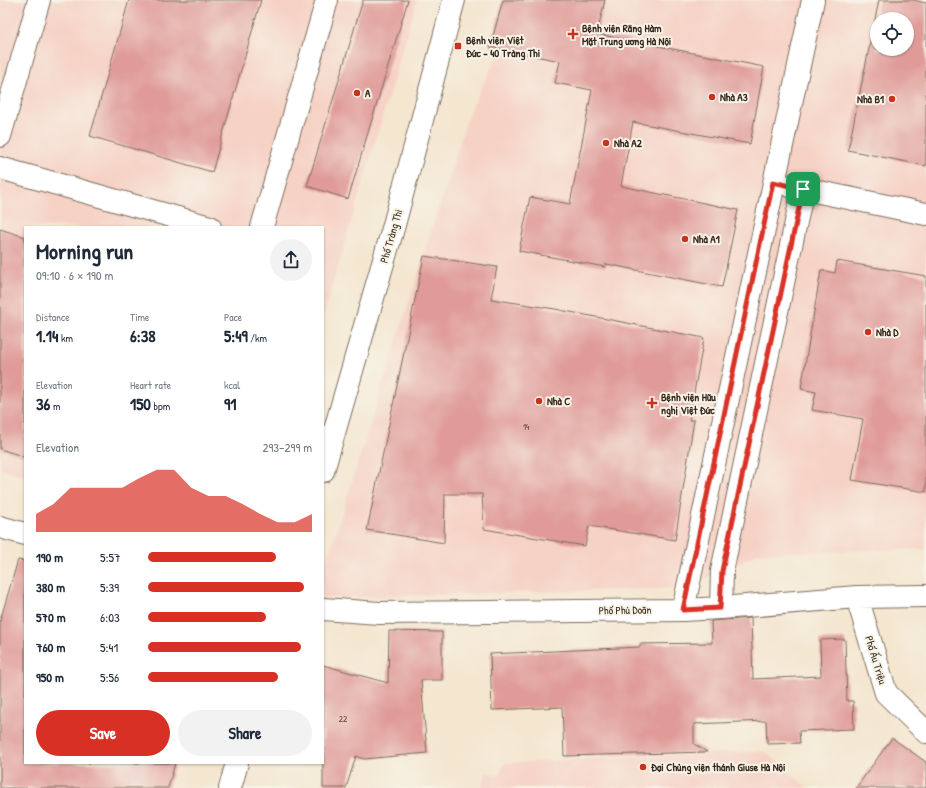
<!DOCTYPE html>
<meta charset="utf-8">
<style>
body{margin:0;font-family:"Patrick Hand",sans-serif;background:#f2f2f3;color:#1f2937;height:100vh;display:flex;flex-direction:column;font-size:15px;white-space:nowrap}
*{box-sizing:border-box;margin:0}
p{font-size:13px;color:#747a83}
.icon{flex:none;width:22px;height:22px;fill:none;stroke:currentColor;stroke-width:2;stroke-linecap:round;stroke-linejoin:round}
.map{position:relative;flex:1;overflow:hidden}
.panel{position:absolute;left:24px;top:226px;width:300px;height:538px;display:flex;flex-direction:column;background:#fff;border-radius:0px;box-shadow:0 1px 3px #0004}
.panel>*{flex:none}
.fabs{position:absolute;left:870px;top:12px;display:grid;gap:8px}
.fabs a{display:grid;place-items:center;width:44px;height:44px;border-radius:50%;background:#fff;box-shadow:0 1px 3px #0004;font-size:20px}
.pin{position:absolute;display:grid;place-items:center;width:34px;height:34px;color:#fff;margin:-17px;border-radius:8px;box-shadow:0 2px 6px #0006}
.round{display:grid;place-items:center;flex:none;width:42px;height:42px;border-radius:21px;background:#f2f2f3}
.overview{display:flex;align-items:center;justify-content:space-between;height:68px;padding:0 12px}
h1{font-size:22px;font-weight:700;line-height:30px}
.figures{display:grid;grid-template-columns:repeat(3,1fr);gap:6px;height:68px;padding:4px 12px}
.figures div{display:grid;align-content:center}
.figures b{font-size:17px;font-weight:700}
.figures small{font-size:11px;font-weight:400}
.figures p{font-size:11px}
.chart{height:112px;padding:8px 12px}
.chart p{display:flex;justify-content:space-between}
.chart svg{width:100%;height:72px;margin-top:4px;fill:#d93025;opacity:.7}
.cta{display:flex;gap:8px;margin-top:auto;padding:8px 12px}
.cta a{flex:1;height:46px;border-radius:24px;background:#d93025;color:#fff;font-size:16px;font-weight:700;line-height:46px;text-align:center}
.cta a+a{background:#f2f2f3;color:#1f2937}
ul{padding:0 12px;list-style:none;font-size:13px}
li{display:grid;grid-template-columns:64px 48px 1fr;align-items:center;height:30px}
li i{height:10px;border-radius:5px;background:#d93025}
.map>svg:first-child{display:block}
.built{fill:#f6d2c5;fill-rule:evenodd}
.building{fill:#e09b98;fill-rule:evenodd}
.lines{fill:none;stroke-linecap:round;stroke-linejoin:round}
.minor-casing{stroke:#7c6c5c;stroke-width:24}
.major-casing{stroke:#7c6c5c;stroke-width:24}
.minor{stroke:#fff;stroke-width:22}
.major{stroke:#fff;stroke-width:22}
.route-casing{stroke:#fff;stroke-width:8}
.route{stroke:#d93025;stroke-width:5}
.poi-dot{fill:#c8321e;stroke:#f7f3e8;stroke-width:1.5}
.labels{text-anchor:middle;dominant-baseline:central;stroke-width:4;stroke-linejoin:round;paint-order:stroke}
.number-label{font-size:9px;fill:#64463c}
.poi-label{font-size:11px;font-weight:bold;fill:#3b2a1e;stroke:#f7f3e8;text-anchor:start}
.street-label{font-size:11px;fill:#3b2a1e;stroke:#f7f3e8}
</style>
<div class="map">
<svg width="926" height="788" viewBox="0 0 926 788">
<rect width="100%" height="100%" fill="#f7f3e8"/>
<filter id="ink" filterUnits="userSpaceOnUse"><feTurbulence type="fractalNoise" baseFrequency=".025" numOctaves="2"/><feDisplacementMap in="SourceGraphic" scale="8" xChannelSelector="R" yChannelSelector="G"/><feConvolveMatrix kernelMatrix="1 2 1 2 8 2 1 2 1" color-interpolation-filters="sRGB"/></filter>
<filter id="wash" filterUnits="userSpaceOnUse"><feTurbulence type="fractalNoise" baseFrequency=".012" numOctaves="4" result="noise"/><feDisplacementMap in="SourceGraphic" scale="16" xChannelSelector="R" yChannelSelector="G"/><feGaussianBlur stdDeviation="0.9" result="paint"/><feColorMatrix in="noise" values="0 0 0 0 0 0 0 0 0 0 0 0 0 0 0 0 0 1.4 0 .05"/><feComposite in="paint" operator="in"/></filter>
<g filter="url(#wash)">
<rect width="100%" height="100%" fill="#f4e6cf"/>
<!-- built -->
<path class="built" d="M 0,0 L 417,0 L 323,317 L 323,227 L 25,227 L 25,476 L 0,468 Z
M 513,0 L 926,0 L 926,549 L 758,553 L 687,588 L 323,598 L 323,573 L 469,113 L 497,57 ZM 877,19 L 907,19 L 907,49 L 877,49 Z
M 764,751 L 808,788 L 482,788 L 486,772 L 498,776 L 505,763 Z"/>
<g id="blocks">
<!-- building -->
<path class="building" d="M 129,0 L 261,0 L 212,172 L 90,136 Z
M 363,0 L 408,0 L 348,199 L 307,186 Z
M 503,0 L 605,0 L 597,34 L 764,67 L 750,144 L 633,122 L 621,186 L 738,210 L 722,287 L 606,264 L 605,267 L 519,251 L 530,197 L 570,204 L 592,90 L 555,83 L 560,61 L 490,47 Z
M 879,0 L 913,0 L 926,3 L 926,166 L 848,150 ZM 877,19 L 907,19 L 907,49 L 877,49 Z
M 0,229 L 25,237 L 25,457 L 0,449 Z
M 424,256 L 497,267 L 491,299 L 555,309 L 704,338 L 689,420 L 694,420 L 675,540 L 589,526 L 585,546 L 484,529 L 482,494 L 445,494 L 444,543 L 367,530 Z
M 837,261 L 926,276 L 926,492 L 852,480 L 863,419 L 812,410 L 816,392 L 801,389 L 821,270 L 835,273 Z
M 18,560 L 25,561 L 25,763 L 175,763 L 168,788 L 0,788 L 0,621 Z
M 751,618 L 753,679 L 821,676 L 820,640 L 845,639 L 847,701 L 853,701 L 854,729 L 799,731 L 800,743 L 767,744 L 766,721 L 694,724 L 694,744 L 707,752 L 564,756 L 562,707 L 492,710 L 490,654 L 640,647 L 640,644 L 712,643 L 711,621 Z
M 389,631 L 442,632 L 442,680 L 421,680 L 427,753 L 364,759 L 356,756 L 346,788 L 323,788 L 323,665 L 388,683 Z
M 892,738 L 926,762 L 926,788 L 856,788 Z"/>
</g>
</g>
<g filter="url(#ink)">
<use href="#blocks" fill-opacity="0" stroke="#7c6c5c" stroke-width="1"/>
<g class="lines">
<!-- minor casing -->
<g class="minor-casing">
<path id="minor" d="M 0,136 L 39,0
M 0,168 L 210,227
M 790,186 L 926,214
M 262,227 L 327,0
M 0,527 L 25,534
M 857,597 L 886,693 L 926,732
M 721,608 L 722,571 L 803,189
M 323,609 L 379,613 L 683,610 L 721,608 L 857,597 L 926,596
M 683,610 L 813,0"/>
</g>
<!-- major casing -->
<g class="major-casing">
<path id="major" d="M 323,471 L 394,225 L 454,0
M 230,788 L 237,763"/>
</g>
<!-- minor -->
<use href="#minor" class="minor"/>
<!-- major -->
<use href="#major" class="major"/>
</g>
</g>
<g class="lines" filter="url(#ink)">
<!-- route casing -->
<g class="route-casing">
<path id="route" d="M 773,182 L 803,189 L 722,571 L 720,608 L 683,610 Z"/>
</g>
<!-- route -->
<use href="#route" class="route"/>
</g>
<!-- markers -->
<g class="poi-dot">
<path d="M571 28h4v4h4v4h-4v4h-4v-4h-4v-4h4z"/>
<rect x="454" y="42" width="8" height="8" rx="2"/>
<circle cx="357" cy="93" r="4"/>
<circle cx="712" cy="97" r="4"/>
<circle cx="892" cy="99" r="4"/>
<circle cx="606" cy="143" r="4"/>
<circle cx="685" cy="239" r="4"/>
<circle cx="868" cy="332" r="4"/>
<circle cx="539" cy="401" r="4"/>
<path d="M650 397h4v4h4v4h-4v4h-4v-4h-4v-4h4z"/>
<circle cx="643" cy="767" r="4"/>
</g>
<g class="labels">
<!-- number labels -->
<g class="number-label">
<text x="526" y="427">14</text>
<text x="343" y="719">22</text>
</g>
<!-- poi labels -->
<g class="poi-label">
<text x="582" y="28">Bệnh viện Răng Hàm<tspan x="582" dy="13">Mặt Trung ương Hà Nội</tspan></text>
<text x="466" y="40">Bệnh viện Việt<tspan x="466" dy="13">Đức - 40 Tràng Thi</tspan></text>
<text x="365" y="93">A</text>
<text x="720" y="97">Nhà A3</text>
<text x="884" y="99" text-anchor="end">Nhà B1</text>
<text x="614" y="143">Nhà A2</text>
<text x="693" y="239">Nhà A1</text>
<text x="876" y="332">Nhà D</text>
<text x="661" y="397">Bệnh viện Hữu<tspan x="661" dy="13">nghị Việt Đức</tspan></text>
<text x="547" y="401">Nhà C</text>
<text x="651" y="767">Đại Chủng viện thánh Giuse Hà Nội</text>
</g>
<!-- street labels -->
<g class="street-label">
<text transform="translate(391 236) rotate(-74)">Phố Tràng Thi</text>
<text transform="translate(625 610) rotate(-1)">Phố Phủ Doãn</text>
<text transform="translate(876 660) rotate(73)">Phố Ấu Triệu</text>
</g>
</g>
</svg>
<div class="fabs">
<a><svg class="icon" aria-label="locate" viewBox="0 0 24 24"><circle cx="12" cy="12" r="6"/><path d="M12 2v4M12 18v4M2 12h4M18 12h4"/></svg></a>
</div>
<div class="pin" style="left:803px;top:189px;background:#1e9e55"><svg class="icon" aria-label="arrive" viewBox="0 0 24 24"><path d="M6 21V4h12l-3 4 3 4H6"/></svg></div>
<section class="panel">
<div class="overview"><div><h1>Morning run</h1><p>09:10 · 6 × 190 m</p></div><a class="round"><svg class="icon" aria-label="share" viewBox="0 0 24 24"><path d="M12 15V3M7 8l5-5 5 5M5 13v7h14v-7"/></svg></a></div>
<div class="figures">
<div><p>Distance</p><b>1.14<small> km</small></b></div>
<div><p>Time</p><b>6:38</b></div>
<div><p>Pace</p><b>5:49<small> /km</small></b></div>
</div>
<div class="figures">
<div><p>Elevation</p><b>36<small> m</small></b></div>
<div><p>Heart rate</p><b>150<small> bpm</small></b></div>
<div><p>kcal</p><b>91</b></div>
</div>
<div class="chart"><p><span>Elevation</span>293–299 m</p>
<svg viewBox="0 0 160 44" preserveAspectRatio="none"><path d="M0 44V33L10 27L20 17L30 17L40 17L50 17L60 11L70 6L80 6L90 17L100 22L110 22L120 27L130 33L140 38L150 38L160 33V44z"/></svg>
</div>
<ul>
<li><b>190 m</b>5:57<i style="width:78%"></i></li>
<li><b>380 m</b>5:39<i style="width:95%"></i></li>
<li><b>570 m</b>6:03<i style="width:72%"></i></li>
<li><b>760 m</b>5:41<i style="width:93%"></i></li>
<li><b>950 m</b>5:56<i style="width:79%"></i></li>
</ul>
<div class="cta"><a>Save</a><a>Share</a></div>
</section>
</div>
